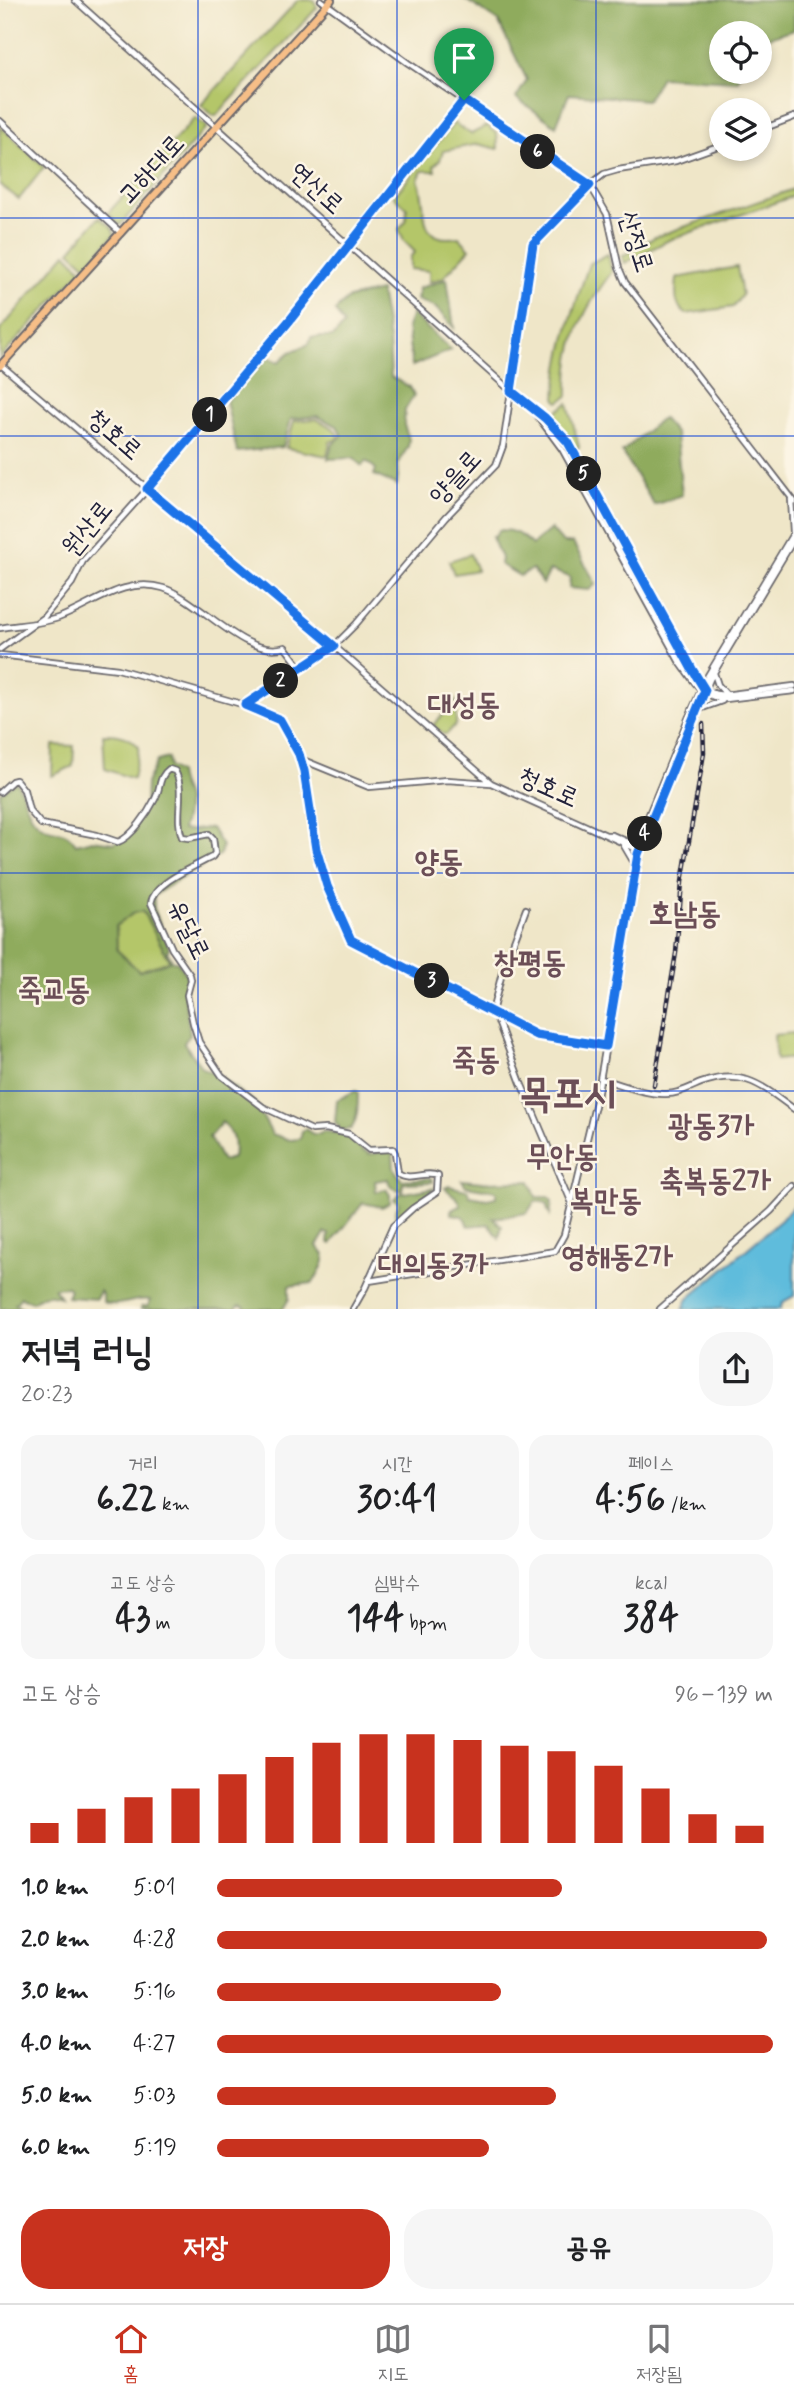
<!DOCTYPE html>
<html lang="ko">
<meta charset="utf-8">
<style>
body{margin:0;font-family:Mynerve,"Poor Story",sans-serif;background:#f6f6f6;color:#202124;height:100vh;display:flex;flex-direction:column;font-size:26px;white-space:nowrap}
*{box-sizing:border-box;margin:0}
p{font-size:23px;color:#757577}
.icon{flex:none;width:38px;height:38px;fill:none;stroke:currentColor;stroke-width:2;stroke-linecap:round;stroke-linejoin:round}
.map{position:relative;height:1309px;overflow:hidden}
.details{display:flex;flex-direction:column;background:#fff;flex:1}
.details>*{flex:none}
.fabs{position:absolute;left:709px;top:21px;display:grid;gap:14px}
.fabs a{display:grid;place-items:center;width:63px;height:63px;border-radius:50%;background:#fff;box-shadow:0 4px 10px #0003;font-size:35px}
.pin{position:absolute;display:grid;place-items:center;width:60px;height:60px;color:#fff;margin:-72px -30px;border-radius:50% 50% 50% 0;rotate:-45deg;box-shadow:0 0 7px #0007}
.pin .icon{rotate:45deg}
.km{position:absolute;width:35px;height:35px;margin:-18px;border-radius:50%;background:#222;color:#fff;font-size:19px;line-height:35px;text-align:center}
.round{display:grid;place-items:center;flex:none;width:74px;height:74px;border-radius:28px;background:#f6f6f6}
.overview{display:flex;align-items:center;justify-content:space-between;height:119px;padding:0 21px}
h1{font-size:38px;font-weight:700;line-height:52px}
.figures{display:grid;grid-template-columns:repeat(3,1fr);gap:10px;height:119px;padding:7px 21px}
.figures div{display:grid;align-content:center;border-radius:18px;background:#f6f6f6;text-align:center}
.figures b{font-size:35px;font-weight:700}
.figures small{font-size:19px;font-weight:400}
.figures p{font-size:19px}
.chart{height:196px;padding:14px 21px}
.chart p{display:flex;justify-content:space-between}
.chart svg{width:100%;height:126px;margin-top:7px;stroke:#c8321e;stroke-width:6}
.action{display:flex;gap:14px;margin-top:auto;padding:14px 21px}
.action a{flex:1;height:80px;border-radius:28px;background:#c8321e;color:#fff;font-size:28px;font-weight:700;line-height:80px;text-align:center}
.action a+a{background:#f6f6f6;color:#202124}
ul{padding:0 21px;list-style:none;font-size:23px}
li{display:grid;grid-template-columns:112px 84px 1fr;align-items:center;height:52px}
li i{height:18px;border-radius:9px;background:#c8321e}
.menu{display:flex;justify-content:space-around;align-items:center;height:98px;border-top:2px solid #e0e0e0;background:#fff;font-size:19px;color:#757577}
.menu a{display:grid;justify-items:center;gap:4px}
.menu .selected{color:#c8321e}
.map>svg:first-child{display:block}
.green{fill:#b4c669;stroke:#6b7452;stroke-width:2}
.forest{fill:#8fab5d;stroke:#58664c;stroke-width:2;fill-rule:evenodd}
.water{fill:#5ebcdc;stroke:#406f8c;stroke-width:2}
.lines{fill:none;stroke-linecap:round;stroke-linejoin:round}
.tertiary-casing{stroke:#6a676c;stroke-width:8}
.primary-casing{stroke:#6a676c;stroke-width:10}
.tertiary{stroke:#fff;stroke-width:4.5}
.primary{stroke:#f6be87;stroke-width:6}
.rail-casing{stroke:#22223b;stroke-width:4.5}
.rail{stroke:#fcf5e5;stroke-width:2;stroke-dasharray:5;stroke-linecap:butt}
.route-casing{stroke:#fff;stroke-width:14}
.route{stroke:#1a73e8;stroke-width:9}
.grid{fill:none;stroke:#1d4ed8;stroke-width:2;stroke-opacity:0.55}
.labels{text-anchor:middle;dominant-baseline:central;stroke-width:5;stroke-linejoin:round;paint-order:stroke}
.street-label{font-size:26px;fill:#22223b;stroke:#fcf5e5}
.quarter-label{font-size:30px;font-weight:bold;fill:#6b4e57;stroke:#fcf5e5}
.town-label{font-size:40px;font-weight:bold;fill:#6b4e57;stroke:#fcf5e5}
</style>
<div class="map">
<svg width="794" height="1309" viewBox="0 0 794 1309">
<rect width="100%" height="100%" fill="#fcf5e5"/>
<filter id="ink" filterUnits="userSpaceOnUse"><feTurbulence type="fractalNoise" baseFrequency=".0143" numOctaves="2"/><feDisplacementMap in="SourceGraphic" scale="14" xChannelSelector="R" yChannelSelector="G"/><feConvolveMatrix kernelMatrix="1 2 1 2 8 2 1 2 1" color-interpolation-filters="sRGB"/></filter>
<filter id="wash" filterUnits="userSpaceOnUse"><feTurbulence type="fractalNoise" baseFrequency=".00686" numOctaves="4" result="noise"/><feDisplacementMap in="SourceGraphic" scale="28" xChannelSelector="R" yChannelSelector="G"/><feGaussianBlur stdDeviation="1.57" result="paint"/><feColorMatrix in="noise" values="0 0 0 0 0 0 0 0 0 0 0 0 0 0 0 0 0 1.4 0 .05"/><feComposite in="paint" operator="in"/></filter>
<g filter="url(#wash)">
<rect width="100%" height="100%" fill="#efe6c8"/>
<!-- green -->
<path class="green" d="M 298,0 L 314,0 L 317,8 L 216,116 L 212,115 L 201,105 Z
M 195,118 L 207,127 L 120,225 L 108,213 Z
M 454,123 L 471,134 L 487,126 L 497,134 L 498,149 L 478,144 L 443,151 L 440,160 L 434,166 L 435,171 L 422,171 L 418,180 C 429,207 414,245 459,237 L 470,249 L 443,278 L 429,282 L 429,271 L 410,269 L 410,257 L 415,252 L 404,241 L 399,229 L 406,221 L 407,208 L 394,196 Z
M 0,126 L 44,167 L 19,199 L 0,185 Z
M 794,189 L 794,196 L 669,240 L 625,263 L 622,257 L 655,237 Z
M 99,217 C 104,222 114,225 114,235 L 86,266 L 70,251 Z
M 66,253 L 82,270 L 0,358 L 0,330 Z
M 608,254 L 612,272 C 581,312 566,346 568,396 L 559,402 L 556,400 C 557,353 574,309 589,264 Z
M 737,267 L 742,295 L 733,307 L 686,314 C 673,304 676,293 677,278 Z
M 568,403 L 579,447 L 575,449 L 568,438 L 548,418 Z
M 316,419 L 333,428 L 340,438 L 330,442 L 327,456 L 286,448 L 294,421 Z
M 470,554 L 477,570 L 454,574 L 449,561 Z
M 456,701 L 456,724 L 447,734 L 443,734 L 433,725 Z
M 103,734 C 119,734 129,736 139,747 L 133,779 L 105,769 Z
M 53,745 L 74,746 L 73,766 L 52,776 Z
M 135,912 L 143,912 L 170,961 L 139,971 L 117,950 L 116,925 Z
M 794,1033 L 794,1058 L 776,1060 L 774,1035 Z"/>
<!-- forest -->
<path class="forest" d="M 466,0 L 794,0 L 794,29 L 763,39 L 760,45 L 760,33 L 721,33 L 721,72 L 743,72 L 737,81 L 661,77 L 647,100 L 569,94 L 556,126 L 516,98 L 527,80 L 498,21 Z
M 447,279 L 454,328 L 436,308 L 417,300 L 419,288 Z
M 380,291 L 389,340 L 391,377 L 410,387 L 414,395 L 405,410 L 404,425 L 409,439 L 408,447 L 398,463 L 399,472 L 397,485 L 374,475 L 376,469 L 366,461 L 362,466 L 353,458 L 328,459 L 332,445 L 342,436 L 337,426 L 317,416 L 291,419 L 283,447 L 237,452 L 226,401 L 268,357 L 279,362 L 290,352 L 309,344 L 311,337 L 333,337 L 344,325 L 335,311 L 349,298 Z
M 412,314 L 451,350 L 412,366 L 407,327 Z
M 662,418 L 676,434 L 682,495 L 654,505 L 622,452 Z
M 551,529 L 563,543 L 573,543 L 596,584 L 589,590 L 569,588 L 570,577 L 550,570 L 543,584 L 532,569 L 520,576 L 500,564 L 501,558 L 492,537 L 494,538 L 499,530 C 514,530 521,534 532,545 Z
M 168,758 L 169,767 L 178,773 C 179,783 182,787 185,795 C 188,805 185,821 182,830 C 192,832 201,828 211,828 L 222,846 L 220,854 C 199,870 175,880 154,896 L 154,908 L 169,948 L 167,952 L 173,961 L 177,961 L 188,977 L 184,992 L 190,1034 L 184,1043 L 202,1068 L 218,1075 L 255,1103 L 272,1134 L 290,1140 L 300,1139 L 302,1131 L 305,1129 L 313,1134 L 320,1134 L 323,1131 L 348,1135 L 363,1151 L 370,1154 L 390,1151 L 393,1153 L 394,1169 L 402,1180 L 432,1178 L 433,1182 L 403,1183 L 403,1191 C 395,1189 389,1188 388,1179 L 375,1181 L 376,1192 L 386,1189 L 390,1195 L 390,1203 L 382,1207 L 363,1203 L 331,1244 L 328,1242 L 329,1234 L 325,1233 L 317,1246 C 319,1249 322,1252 324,1255 C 327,1262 316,1278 313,1283 L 289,1286 L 289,1299 L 283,1309 L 244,1309 L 245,1307 L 240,1305 L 235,1309 L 141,1309 L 142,1306 L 148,1306 L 150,1300 C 135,1297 119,1309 103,1302 L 103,1295 L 100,1291 L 96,1299 L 67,1297 L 70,1290 L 68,1287 L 54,1288 L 60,1297 C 48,1293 43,1294 33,1302 L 21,1297 L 15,1304 L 24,1309 L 0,1309 L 0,793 L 15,782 L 17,783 C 26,797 26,816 42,826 C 57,835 64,826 76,844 L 92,840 L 114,843 L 125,837 L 145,808 L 146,783 L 157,761 ZM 135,912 L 143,912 L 170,961 L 139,971 L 117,950 L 116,926 ZM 222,1122 C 234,1132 235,1144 233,1158 L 222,1161 L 209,1137 Z
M 355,1091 L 358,1092 C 358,1104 358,1120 351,1129 L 341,1130 L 335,1122 L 337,1100 Z
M 462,1180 L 482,1182 L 530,1181 L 536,1197 L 548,1197 L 552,1201 L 550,1215 L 547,1208 L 547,1203 L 535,1201 L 527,1213 L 493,1218 L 502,1226 L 499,1238 L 489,1224 L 468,1226 C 467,1216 461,1215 451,1214 L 451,1210 L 461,1206 L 458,1199 L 445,1188 L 449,1186 L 467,1190 L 470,1196 L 487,1199 L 496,1197 L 496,1191 L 466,1186 Z
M 434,1188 L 432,1191 L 397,1220 L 395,1214 L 399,1203 L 394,1199 L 399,1194 Z"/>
<!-- water -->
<path class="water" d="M 794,1205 L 794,1296 L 783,1302 L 780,1309 L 683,1309 L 688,1299 L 781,1220 Z"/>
</g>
<g filter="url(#ink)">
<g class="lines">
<!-- tertiary casing -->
<g class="tertiary-casing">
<path id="tertiary" d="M 75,0 L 511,391 L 545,418 L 568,442 L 702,688
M 321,0 L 408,63 L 590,185 L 607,214 L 619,268 L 625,282 L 794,501
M 0,121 L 121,233
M 760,130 L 794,117
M 1,365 L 334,646 L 491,783 L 639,850
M 531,407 L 562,449 L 679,661 C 693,679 700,698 726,699 L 794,691
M 791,499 L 793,532
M 0,628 C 18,625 40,624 58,618 C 92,606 124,576 163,588 C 200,599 245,660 285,647 L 301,668
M 0,649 L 44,617 L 72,583 L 83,561 L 161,474 L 282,329 L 464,100
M 0,655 L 118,669 L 245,705 L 275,717 L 285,727 L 302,760 L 316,849 L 327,886 L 351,940 L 536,1035 L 606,1046
M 714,673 L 718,685 L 726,694
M 703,689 L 716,694 L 724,695 L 794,686
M 245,705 L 334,646 L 356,624 L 446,517 L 496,465 L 503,446 L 531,253 L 537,238 L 590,185 L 604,174 L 618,170 L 676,161 L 721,145
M 697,710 L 722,701
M 303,760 L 369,787 L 447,780 L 491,783
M 0,792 L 12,781 L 16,780 L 24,790 L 29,810 L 41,824 L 97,835 L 118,842 C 132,837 148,813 155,799 C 161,788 158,777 169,769 L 175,771 C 186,791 174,816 182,837 L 189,838 L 209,834 L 213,838 L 215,853 L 212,857 C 194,867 154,882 151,903 L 172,949 L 190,975 L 191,980 L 187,995 L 193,1023 L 199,1042 L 222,1076 L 263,1107 L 312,1130 L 326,1129 L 349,1134 L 369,1150 L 393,1149 L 395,1153 L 398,1173 C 411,1182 425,1170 438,1176 L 437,1192 L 413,1208 L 393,1226 L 365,1288 L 353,1309
M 606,835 L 612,835 L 637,846
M 623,844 L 633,861
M 526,909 L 502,973 L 493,1008 L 521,1083 L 571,1201
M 624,937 L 638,841 L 688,719 L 707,677 L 794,532
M 601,1079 C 621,1084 643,1094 664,1094 C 676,1095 689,1088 701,1083 C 743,1068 761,1085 794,1109
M 369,1281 L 555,1251 L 564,1235 L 597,1097 L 641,842 L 710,679 L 794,539
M 660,1309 L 771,1211 L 794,1186"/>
</g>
<!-- primary casing -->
<g class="primary-casing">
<path id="primary" d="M 0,366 L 331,0"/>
</g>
<!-- tertiary -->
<use href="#tertiary" class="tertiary"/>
<!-- primary -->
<use href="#primary" class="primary"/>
<!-- rail casing -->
<g class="rail-casing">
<path id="rail" d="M 654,1085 L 676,953 L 682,882 L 704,753 L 703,724"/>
</g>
<!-- rail -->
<use href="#rail" class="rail"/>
</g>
</g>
<g class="lines" filter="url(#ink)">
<!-- route casing -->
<g class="route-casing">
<path id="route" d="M 464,100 L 590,185 L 533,244 L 511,391 L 545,418 L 568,442 L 692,669 L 705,690 L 638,854 L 606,1046 L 536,1035 L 351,940 L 327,886 L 316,849 L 304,771 L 299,754 L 280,720 L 245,705 L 334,646 L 147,489 L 290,320 Z"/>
</g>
<!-- route -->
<use href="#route" class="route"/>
</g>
<!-- grid -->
<path class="grid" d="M 198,0 L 198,1309M 397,0 L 397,1309M 596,0 L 596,1309M 0,218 L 794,218M 0,436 L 794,436M 0,654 L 794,654M 0,873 L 794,873M 0,1091 L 794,1091"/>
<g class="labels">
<!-- street labels -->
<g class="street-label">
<text transform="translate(152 170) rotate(-48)">고하대로</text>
<text transform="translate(316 189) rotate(42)">연산로</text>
<text transform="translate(635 242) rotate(72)">산정로</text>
<text transform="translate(114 435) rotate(41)">청호로</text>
<text transform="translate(456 478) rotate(-48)">양을로</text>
<text transform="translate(88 529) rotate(-51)">원산로</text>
<text transform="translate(548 788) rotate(24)">청호로</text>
<text transform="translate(188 930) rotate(64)">유달로</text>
</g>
<!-- quarter labels -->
<g class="quarter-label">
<text x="464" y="705">대성동</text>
<text x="439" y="862">양동</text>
<text x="685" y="914">호남동</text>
<text x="530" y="963">창평동</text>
<text x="54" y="990">죽교동</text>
<text x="476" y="1060">죽동</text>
<text x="711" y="1126">광동3가</text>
<text x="562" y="1157">무안동</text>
<text x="715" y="1181">축복동2가</text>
<text x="606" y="1201">복만동</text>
<text x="617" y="1257">영해동2가</text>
<text x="433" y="1265">대의동3가</text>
</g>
<!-- town labels -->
<g class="town-label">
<text x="568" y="1095">목포시</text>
</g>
</g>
</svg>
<div class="fabs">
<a><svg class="icon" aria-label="locate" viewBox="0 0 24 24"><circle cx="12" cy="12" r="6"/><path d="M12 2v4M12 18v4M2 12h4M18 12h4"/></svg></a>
<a><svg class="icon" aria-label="layers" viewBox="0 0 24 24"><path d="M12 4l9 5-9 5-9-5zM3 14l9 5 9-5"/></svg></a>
</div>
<div class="pin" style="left:464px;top:100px;background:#1e9e55"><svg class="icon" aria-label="arrive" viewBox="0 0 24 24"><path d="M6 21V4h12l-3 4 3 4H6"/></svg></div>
<b class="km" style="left:210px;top:415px">1</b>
<b class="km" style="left:281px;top:681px">2</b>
<b class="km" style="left:432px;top:981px">3</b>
<b class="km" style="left:645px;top:834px">4</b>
<b class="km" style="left:584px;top:474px">5</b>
<b class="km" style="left:538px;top:152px">6</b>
</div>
<section class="details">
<div class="overview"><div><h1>저녁 러닝</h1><p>20:23</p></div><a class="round"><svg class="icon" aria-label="share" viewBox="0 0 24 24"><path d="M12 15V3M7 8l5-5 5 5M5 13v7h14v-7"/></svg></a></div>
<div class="figures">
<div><p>거리</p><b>6.22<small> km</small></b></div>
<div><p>시간</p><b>30:41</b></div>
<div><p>페이스</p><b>4:56<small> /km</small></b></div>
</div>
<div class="figures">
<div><p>고도 상승</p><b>43<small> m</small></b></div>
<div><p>심박수</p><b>144<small> bpm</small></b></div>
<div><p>kcal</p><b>384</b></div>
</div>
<div class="chart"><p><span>고도 상승</span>96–139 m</p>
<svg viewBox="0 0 160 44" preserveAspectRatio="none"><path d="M5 44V37M15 44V32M25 44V28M35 44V25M45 44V20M55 44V14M65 44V9M75 44V6M85 44V6M95 44V8M105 44V10M115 44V12M125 44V17M135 44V25M145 44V34M155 44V38"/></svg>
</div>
<ul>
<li><b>1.0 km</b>5:01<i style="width:62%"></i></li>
<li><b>2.0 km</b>4:28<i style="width:99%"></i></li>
<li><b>3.0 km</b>5:16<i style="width:51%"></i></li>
<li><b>4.0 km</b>4:27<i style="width:100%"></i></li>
<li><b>5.0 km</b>5:03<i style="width:61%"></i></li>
<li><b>6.0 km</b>5:19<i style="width:49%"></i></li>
</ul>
<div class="action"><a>저장</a><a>공유</a></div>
</section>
<nav class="menu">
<a class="selected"><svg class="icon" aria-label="home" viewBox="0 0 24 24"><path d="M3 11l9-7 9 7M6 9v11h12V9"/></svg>홈</a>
<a><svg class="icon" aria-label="map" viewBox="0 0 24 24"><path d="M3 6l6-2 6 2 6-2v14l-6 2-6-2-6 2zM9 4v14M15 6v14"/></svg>지도</a>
<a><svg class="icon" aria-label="saved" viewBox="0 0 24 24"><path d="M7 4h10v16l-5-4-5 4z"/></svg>저장됨</a>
</nav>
